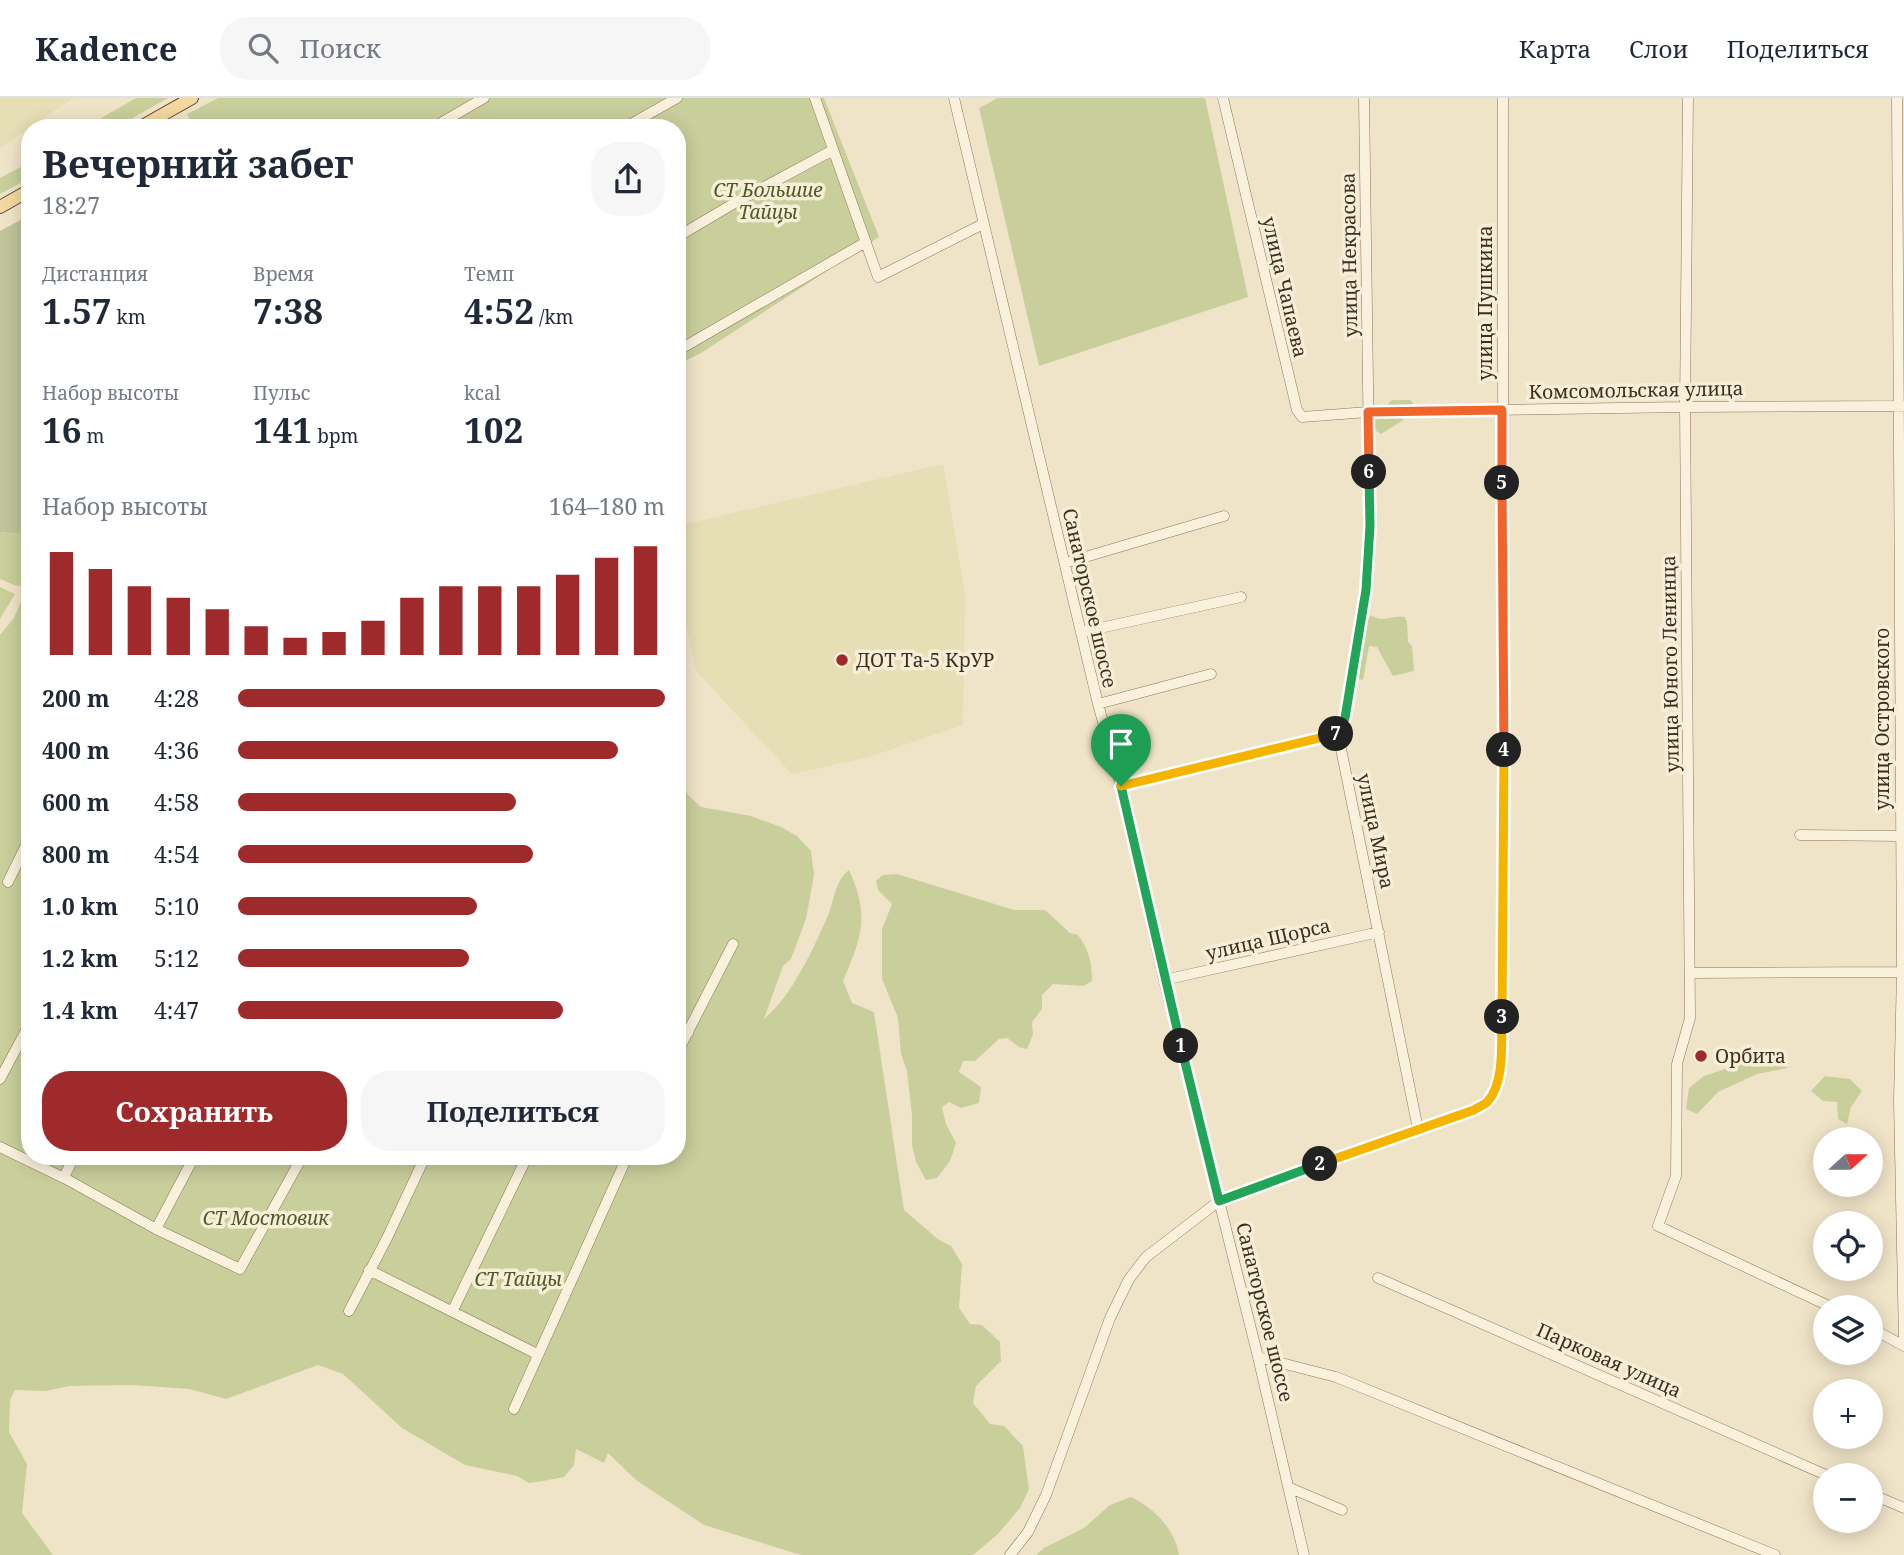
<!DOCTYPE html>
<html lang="ru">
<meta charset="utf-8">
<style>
body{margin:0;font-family:"Noto Serif",serif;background:#f6f6f7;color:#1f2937;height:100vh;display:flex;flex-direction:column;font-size:26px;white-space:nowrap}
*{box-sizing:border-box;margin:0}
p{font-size:23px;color:#747a83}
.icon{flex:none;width:38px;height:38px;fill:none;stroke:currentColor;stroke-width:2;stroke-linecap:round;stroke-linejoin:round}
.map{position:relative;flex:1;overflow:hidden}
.panel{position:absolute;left:21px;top:21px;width:665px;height:1046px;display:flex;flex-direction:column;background:#fff;border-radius:28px;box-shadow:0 4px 18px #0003}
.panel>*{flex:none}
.needle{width:46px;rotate:69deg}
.tools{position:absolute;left:1813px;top:1029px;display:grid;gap:14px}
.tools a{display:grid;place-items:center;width:70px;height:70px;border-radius:50%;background:#fff;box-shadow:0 4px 18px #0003;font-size:35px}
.pin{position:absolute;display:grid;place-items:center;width:60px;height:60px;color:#fff;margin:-72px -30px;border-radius:50% 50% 50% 0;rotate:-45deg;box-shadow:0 0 7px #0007}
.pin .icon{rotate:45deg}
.km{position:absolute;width:35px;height:35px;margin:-18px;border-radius:50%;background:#222;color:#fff;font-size:19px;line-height:35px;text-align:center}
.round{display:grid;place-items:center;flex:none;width:74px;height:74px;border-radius:28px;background:#f6f6f7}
.overview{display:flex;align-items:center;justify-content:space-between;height:119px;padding:0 21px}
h1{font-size:38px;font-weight:700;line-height:52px}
.metrics{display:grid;grid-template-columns:repeat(3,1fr);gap:10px;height:119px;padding:7px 21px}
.metrics div{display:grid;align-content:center}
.metrics b{font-size:35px;font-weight:700}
.metrics small{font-size:19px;font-weight:400}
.metrics p{font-size:19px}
.chart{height:196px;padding:14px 21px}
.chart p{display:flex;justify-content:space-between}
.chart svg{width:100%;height:126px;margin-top:7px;stroke:#9e2a2b;stroke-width:6}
.primary-button{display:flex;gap:14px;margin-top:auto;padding:14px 21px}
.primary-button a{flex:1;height:80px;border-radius:28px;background:#9e2a2b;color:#fff;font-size:28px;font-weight:700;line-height:80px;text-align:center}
.primary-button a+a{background:#f6f6f7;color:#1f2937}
ul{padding:0 21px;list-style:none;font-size:23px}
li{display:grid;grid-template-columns:112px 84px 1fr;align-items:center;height:52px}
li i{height:18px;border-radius:9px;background:#9e2a2b}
header{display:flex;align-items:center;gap:42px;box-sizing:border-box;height:98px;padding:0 35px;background:#fff;border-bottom:2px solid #e0e1e3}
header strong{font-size:33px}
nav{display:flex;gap:38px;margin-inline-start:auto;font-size:24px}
.search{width:490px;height:63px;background:#f6f6f7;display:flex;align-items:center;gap:18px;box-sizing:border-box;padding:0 24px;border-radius:28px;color:#747a83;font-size:26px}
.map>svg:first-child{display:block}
.farmland{fill:#e6deb5}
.green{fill:#c9cf9b}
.cemetery{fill:#bfc49a}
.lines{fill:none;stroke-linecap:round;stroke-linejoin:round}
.minor-casing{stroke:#8d765c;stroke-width:11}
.major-casing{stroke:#5b4430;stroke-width:14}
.minor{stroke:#faf1dc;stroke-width:10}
.major{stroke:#f3d9a0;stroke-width:12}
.split-1-casing{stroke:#fff;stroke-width:14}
.split-2-casing{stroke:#fff;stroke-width:14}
.split-3-casing{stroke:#fff;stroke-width:14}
.split-4-casing{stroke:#fff;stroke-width:14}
.split-5-casing{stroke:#fff;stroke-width:14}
.split-6-casing{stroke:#fff;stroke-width:14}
.split-7-casing{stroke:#fff;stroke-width:14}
.split-8-casing{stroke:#fff;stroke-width:14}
.split-1{stroke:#22a559;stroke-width:9}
.split-2{stroke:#22a559;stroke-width:9}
.split-3{stroke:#f5b400;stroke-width:9}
.split-4{stroke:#f5b400;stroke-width:9}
.split-5{stroke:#f0652b;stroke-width:9}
.split-6{stroke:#f0652b;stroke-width:9}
.split-7{stroke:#22a559;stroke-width:9}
.split-8{stroke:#f5b400;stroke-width:9}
.poi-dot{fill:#9e2a2b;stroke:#f7eed8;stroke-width:2.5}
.labels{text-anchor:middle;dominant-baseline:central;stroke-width:7;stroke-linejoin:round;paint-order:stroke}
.park-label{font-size:19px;font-style:italic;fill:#4d5a26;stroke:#f7eed8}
.street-label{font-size:19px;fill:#3d2e20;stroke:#f7eed8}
.poi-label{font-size:19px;fill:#3d2e20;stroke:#f7eed8;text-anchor:start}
</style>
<header>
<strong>Kadence</strong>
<div class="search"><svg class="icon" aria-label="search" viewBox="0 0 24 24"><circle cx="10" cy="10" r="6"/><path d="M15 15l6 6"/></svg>Поиск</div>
<nav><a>Карта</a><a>Слои</a><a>Поделиться</a></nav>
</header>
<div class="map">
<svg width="1904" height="1457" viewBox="0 0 1904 1457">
<rect width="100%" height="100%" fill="#f0e4c8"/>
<!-- farmland -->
<path class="farmland" d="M 0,0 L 73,0 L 0,50 Z
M 943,366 L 965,496 L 963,627 L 866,660 L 792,676 L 696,573 L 677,482 L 677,428 Z"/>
<!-- green -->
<path class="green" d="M 136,0 L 168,0 L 115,30 L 84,30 Z
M 218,0 L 824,0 L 879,139 L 701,255 L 677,267 L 677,30 L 233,30 L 241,24 L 223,30 L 196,30 L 187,16 Z
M 998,0 L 1205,0 L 1248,199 L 1039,268 L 979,10 Z
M 30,64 L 30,80 L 0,96 L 0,80 Z
M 1392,302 L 1410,302 L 1413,305 L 1402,323 L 1381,336 L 1373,331 L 1375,318 Z
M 30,433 L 30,489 L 29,490 L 14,487 L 0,481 L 0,434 L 23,436 Z
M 0,489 L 15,496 L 0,521 Z
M 30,498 L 30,1059 L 677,1059 L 677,673 L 688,697 L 701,709 L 751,718 L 781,729 L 797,738 L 811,753 L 814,777 L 806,821 L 791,861 L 783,868 L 764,921 C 793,896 811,855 827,820 C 834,804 835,782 849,772 C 870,818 862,839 843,883 L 852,905 L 874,914 L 904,1112 L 939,1142 L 951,1148 L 962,1166 L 959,1210 L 970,1226 L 982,1227 L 1000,1244 L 1001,1263 L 976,1288 L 973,1305 L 990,1326 L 1004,1328 L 1023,1348 L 1029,1391 L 1020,1410 L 998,1436 L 973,1457 L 801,1457 L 704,1427 L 636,1382 L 608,1355 L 604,1365 L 576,1351 L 574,1367 L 564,1379 L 543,1383 L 529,1385 L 517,1378 L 465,1367 L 402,1330 L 343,1276 L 318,1267 L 226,1301 L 189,1291 L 132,1287 L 69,1288 L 45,1293 L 15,1292 L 10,1302 L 9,1334 L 27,1366 L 22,1415 L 53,1457 L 0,1457 L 0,537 L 14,520 L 22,501 Z
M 1371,517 C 1383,526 1392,516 1405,519 L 1407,524 L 1408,544 L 1412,548 L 1414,573 L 1393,578 L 1377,549 L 1369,548 L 1363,582 L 1359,581 L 1365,526 Z
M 897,776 L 1014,812 L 1045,812 L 1070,835 L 1078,837 C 1089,852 1092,864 1092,883 L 1083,888 L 1053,886 L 1042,897 L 1042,911 L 1032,924 L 1033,937 L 1027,951 L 1019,949 L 1007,940 L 999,941 L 975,963 L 963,963 L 959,974 L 981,989 L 979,1005 L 961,1010 L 949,1004 L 942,1009 L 946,1026 L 956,1045 L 950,1063 L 937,1080 L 926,1082 L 916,1064 L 912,1047 L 912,1017 L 907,973 L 901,956 L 898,920 L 882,881 L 882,831 L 892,806 L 878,792 L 876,783 L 883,777 Z
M 1770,956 L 1786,963 L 1787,970 L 1757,976 L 1718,994 L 1697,1016 L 1686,1011 L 1689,990 L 1704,978 Z
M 1825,978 L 1850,981 L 1862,993 L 1851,1009 L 1847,1026 L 1838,1021 L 1837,1004 L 1823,1003 L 1811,993 Z
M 1131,1399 C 1154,1410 1175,1431 1179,1457 L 1036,1457 L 1044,1450 L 1084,1430 L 1110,1407 Z"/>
<!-- cemetery -->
<path class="cemetery" d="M 30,117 L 30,433 L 23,436 L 0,434 L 0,133 Z"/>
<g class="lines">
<!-- minor casing -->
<g class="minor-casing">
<path id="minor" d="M 815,0 L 878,179 L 983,126
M 954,0 L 1098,606 L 1121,688 L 1164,882 L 1258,1259 L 1304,1457
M 1223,0 L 1297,312 L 1302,319 L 1368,314 L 1685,309 L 1904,308
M 1364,0 L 1370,428 L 1366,492 L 1345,620 L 1338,636 L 1418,1031
M 1688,0 L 1685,309 L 1690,920 L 1677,966 L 1676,1078 L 1658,1128 L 1831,1209
M 1897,0 L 1902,874 L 1899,1003 L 1904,1242
M 432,30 L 484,0
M 624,30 L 677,0
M 677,139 L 738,103 L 833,52
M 677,253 L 866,144
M 1065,465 L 1224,418
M 1082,534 L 1241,499
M 1098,606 L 1211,576
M 1121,688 L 1338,636
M 1800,737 L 1900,738
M 8,784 L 30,739
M 1691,875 L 1904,874
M 1164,882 L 1379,834
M 677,924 L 688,935
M 677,955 L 733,846
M 0,981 L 30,925
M 0,1049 L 68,1082 L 156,1131 L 240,1171 L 302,1059
M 64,1079 L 74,1059
M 156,1131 L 194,1059
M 369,1172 L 537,1256
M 1378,1180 L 1826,1377
M 453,1212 L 527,1059
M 349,1213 L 387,1140 L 425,1059
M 1871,1230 L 1904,1248
M 1258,1259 L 1336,1279 L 1775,1457
M 514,1311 L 627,1059
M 1288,1389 L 1342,1412
M 1871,1396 L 1904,1410
M 1010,1457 L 1028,1434 L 1046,1397 L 1110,1220 L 1129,1181 L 1146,1159 L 1219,1103 L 1474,1012 C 1495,1000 1495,989 1501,966 C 1506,644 1502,322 1503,0"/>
</g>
<!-- major casing -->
<g class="major-casing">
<path id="major" d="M 139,30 L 192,0
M 0,109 L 30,92"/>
</g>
<!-- minor -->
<use href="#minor" class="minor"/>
<!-- major -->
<use href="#major" class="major"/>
</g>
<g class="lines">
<!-- split-1 casing -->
<g class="split-1-casing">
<path id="split-1" d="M 1121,688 L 1181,948"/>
</g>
<!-- split-2 casing -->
<g class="split-2-casing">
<path id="split-2" d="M 1181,948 L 1219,1103 L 1320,1066"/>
</g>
<!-- split-3 casing -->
<g class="split-3-casing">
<path id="split-3" d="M 1320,1066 L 1474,1012 C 1478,1009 1485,1007 1488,1003 C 1505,984 1501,943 1502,919"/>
</g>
<!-- split-4 casing -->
<g class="split-4-casing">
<path id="split-4" d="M 1502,919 L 1504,652"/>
</g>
<!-- split-5 casing -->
<g class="split-5-casing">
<path id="split-5" d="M 1502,385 L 1504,652"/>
</g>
<!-- split-6 casing -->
<g class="split-6-casing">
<path id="split-6" d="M 1369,374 L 1368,314 L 1502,312 L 1502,385"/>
</g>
<!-- split-7 casing -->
<g class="split-7-casing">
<path id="split-7" d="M 1336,636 L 1345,620 L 1366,492 L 1370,428 L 1369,374"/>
</g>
<!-- split-8 casing -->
<g class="split-8-casing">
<path id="split-8" d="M 1121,688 L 1336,636"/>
</g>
<!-- split-1 -->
<use href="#split-1" class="split-1"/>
<!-- split-2 -->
<use href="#split-2" class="split-2"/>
<!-- split-3 -->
<use href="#split-3" class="split-3"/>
<!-- split-4 -->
<use href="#split-4" class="split-4"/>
<!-- split-5 -->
<use href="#split-5" class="split-5"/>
<!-- split-6 -->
<use href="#split-6" class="split-6"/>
<!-- split-7 -->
<use href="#split-7" class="split-7"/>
<!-- split-8 -->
<use href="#split-8" class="split-8"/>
</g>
<!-- markers -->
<g class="poi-dot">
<circle cx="842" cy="562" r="7"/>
<circle cx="1701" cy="958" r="7"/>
</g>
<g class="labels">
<!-- park labels -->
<g class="park-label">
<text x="768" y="92">СТ Большие<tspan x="768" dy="22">Тайцы</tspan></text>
<text x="266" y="1120">СТ Мостовик</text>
<text x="518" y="1181">СТ Тайцы</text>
</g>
<!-- street labels -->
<g class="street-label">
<text transform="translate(1349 157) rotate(-91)">улица Некрасова</text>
<text transform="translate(1285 189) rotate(77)">улица Чапаева</text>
<text transform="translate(1485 205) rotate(-90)">улица Пушкина</text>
<text transform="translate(1636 292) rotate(-1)">Комсомольская улица</text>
<text transform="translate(1090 500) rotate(77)">Санаторское шоссе</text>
<text transform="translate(1670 566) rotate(-91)">улица Юного Ленинца</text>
<text transform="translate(1882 621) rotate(-90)">улица Островского</text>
<text transform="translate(1376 733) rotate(78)">улица Мира</text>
<text transform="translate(1268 841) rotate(-13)">улица Щорса</text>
<text transform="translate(1265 1214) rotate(76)">Санаторское шоссе</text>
<text transform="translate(1609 1262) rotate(24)">Парковая улица</text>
</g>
<!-- poi labels -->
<g class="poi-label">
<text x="856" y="562">ДОТ Та-5 КрУР</text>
<text x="1715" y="958">Орбита</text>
</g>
</g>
</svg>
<div class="tools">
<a><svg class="needle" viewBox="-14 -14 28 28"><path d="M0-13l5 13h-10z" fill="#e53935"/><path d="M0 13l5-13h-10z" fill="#747a83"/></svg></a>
<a><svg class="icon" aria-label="locate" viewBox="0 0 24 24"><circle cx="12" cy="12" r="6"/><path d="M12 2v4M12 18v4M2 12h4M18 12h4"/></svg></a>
<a><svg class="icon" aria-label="layers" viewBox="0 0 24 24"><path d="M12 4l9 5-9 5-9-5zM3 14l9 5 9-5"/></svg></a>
<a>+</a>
<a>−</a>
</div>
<div class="pin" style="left:1121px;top:688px;background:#1e9e55"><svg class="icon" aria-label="arrive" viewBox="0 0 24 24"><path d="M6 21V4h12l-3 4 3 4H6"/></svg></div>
<b class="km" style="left:1181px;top:948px">1</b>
<b class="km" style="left:1320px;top:1066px">2</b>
<b class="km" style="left:1502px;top:919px">3</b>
<b class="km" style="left:1504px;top:652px">4</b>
<b class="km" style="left:1502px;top:385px">5</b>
<b class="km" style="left:1369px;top:374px">6</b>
<b class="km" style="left:1336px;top:636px">7</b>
<section class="panel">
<div class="overview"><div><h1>Вечерний забег</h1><p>18:27</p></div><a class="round"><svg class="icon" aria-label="share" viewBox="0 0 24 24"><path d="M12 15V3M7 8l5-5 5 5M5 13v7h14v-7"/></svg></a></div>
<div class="metrics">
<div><p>Дистанция</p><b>1.57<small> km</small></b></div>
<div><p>Время</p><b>7:38</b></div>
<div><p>Темп</p><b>4:52<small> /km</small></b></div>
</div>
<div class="metrics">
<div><p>Набор высоты</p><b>16<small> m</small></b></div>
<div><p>Пульс</p><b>141<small> bpm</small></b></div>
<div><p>kcal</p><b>102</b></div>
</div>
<div class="chart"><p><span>Набор высоты</span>164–180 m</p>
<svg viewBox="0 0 160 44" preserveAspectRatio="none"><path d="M5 44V8M15 44V14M25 44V20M35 44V24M45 44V28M55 44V34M65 44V38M75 44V36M85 44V32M95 44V24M105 44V20M115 44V20M125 44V20M135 44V16M145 44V10M155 44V6"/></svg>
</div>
<ul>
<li><b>200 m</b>4:28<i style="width:100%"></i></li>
<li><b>400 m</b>4:36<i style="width:89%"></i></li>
<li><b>600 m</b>4:58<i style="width:65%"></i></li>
<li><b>800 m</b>4:54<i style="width:69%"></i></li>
<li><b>1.0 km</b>5:10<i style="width:56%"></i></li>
<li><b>1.2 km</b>5:12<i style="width:54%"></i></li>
<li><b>1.4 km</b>4:47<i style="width:76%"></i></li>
</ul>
<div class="primary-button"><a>Сохранить</a><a>Поделиться</a></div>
</section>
</div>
